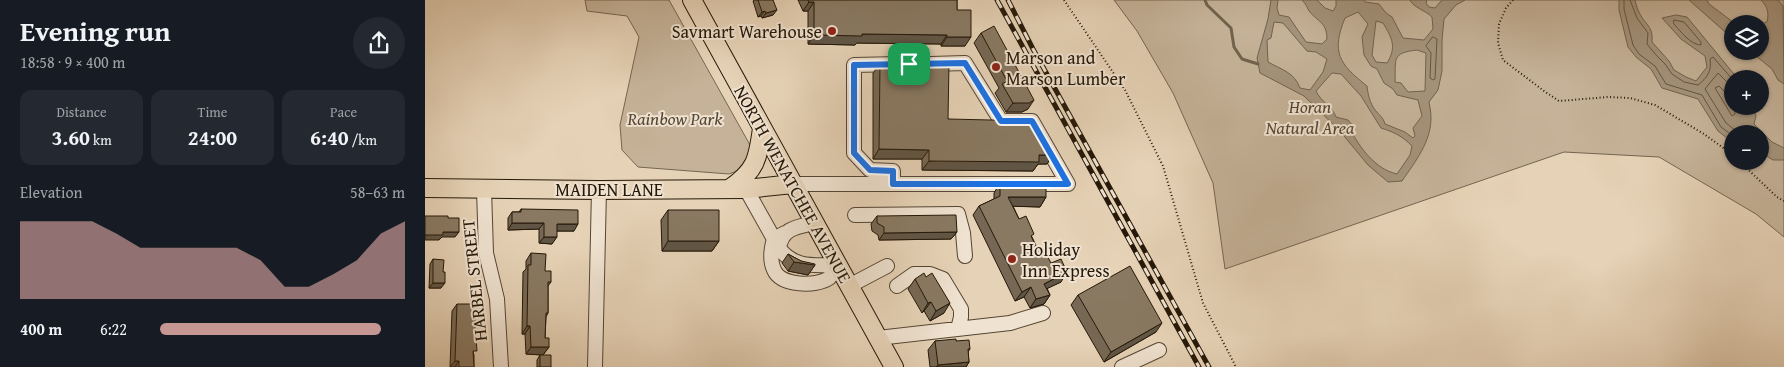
<!DOCTYPE html>
<meta charset="utf-8">
<style>
body{margin:0;font-family:"Gentium Book Plus",serif;background:#242831;color:#f1f3f6;height:100vh;display:flex;flex-direction:column;font-size:19px;white-space:nowrap}
*{box-sizing:border-box;margin:0}
p{font-size:16px;color:#9ea1a6}
.icon{flex:none;width:28px;height:28px;fill:none;stroke:currentColor;stroke-width:2;stroke-linecap:round;stroke-linejoin:round}
.map{position:relative;flex:1;overflow:hidden}
.panel{display:flex;flex-direction:column;background:#171b24;width:425px}
.panel>*{flex:none}
.controls{position:absolute;left:1299px;top:15px;display:grid;gap:10px}
.controls a{display:grid;place-items:center;width:45px;height:45px;border-radius:50%;background:#171b24;box-shadow:0 1px 4px #0004;font-size:25px}
.pin{position:absolute;display:grid;place-items:center;width:42px;height:42px;color:#fff;margin:-21px;border-radius:10px;box-shadow:0 2px 8px #0006}
.round{display:grid;place-items:center;flex:none;width:52px;height:52px;border-radius:26px;background:#242831}
.summary{display:flex;align-items:center;justify-content:space-between;height:85px;padding:0 20px}
h1{font-size:28px;font-weight:700;line-height:38px}
.metrics{display:grid;grid-template-columns:repeat(3,1fr);gap:8px;height:85px;padding:5px 20px}
.metrics div{display:grid;align-content:center;border-radius:12px;background:#242831;text-align:center}
.metrics b{font-size:21px;font-weight:700}
.metrics small{font-size:14px;font-weight:400}
.metrics p{font-size:14px}
.chart{height:140px;padding:10px 20px}
.chart p{display:flex;justify-content:space-between}
.chart svg{width:100%;height:90px;margin-top:5px;fill:#c59692;opacity:.7}
ul{padding:0 20px;list-style:none;font-size:16px}
li{display:grid;grid-template-columns:80px 60px 1fr;align-items:center;height:38px}
li i{height:12px;border-radius:6px;background:#c59692}
main{display:flex;flex:1;min-height:0}
.map>svg:first-child{display:block}
.green{fill:#c5b298;stroke:#756550;fill-rule:evenodd}
.water{fill:#a4937b;stroke:#71624d;fill-rule:evenodd}
.lines{fill:none;stroke-linecap:round;stroke-linejoin:round}
.shore{stroke:#645642;stroke-width:1}
.stream{stroke:#71624d;stroke-width:3}
.minor-casing{stroke:#554634;stroke-width:16}
.major-casing{stroke:#251808;stroke-width:20}
.path{stroke:#251808;stroke-width:2;stroke-dasharray:1 2.5;stroke-linecap:butt}
.minor{stroke:#efe2d0;stroke-width:14}
.major{stroke:#e6d2b6;stroke-width:18}
.rail-casing{stroke:#251808;stroke-width:5}
.rail{stroke:#efe2d0;stroke-width:3;stroke-dasharray:9;stroke-linecap:butt}
.wall{fill:#766854;stroke:#251808}
.shaded-wall{fill:#605545;stroke:#251808}
.building{fill:#897962;stroke:#251808}
.route-casing{stroke:#fff;stroke-width:10}
.route{stroke:#1a73e8;stroke-width:6}
.poi-dot{fill:#8f2418;stroke:#efe2d0;stroke-width:2}
.labels{text-anchor:middle;dominant-baseline:central;stroke-width:4;stroke-linejoin:round;paint-order:stroke}
.poi-label{font-size:18px;fill:#251808;stroke:#efe2d0;text-anchor:start}
.park-label{font-size:18px;font-style:italic;fill:#554633;stroke:#efe2d0}
.street-label{font-size:18px;fill:#251808;stroke:#efe2d0}
</style>
<main>
<section class="panel">
<div class="summary"><div><h1>Evening run</h1><p>18:58 · 9 × 400 m</p></div><a class="round"><svg class="icon" aria-label="share" viewBox="0 0 24 24"><path d="M12 15V3M7 8l5-5 5 5M5 13v7h14v-7"/></svg></a></div>
<div class="metrics">
<div><p>Distance</p><b>3.60<small> km</small></b></div>
<div><p>Time</p><b>24:00</b></div>
<div><p>Pace</p><b>6:40<small> /km</small></b></div>
</div>
<div class="chart"><p><span>Elevation</span>58–63 m</p>
<svg viewBox="0 0 160 44" preserveAspectRatio="none"><path d="M0 44V6L10 6L20 6L30 6L40 12L50 19L60 19L70 19L80 19L90 19L100 25L110 38L120 38L130 32L140 25L150 12L160 6V44z"/></svg>
</div>
<ul>
<li><b>400 m</b>6:22<i style="width:90%"></i></li>
</ul>
</section>
<div class="map">
<svg width="1359" height="367" viewBox="0 0 1359 367">
<rect width="100%" height="100%" fill="#e6d2b6"/>
<filter id="stains"><feTurbulence type="fractalNoise" baseFrequency=".004" numOctaves="4"/><feColorMatrix values="0 0 0 0 .2 0 0 0 0 .09 0 0 0 0 .02 0 0 0 .5 -.17"/></filter>
<radialGradient id="worn" r=".72"><stop offset=".6" stop-color="#630" stop-opacity="0"/><stop offset="1" stop-color="#630" stop-opacity=".3"/></radialGradient>
<!-- green -->
<path class="green" d="M 160,0 L 244,0 L 325,145 C 325,161 319,169 304,174 L 213,167 L 197,150 L 195,125 L 214,37 L 202,16 L 162,11 Z
M 689,0 L 1359,0 L 1359,237 L 1331,214 L 1234,157 L 1139,152 L 800,269 L 788,183 L 748,93 L 712,31 ZM 1308,24 L 1335,24 L 1335,51 L 1308,51 ZM 1308,79 L 1335,79 L 1335,106 L 1308,106 ZM 1308,134 L 1335,134 L 1335,161 L 1308,161 Z"/>
<!-- water -->
<path class="water" d="M 846,0 L 853,0 L 852,8 L 854,15 L 864,17 L 881,42 L 897,44 L 902,39 C 902,22 893,22 884,11 C 882,7 881,4 877,0 L 892,0 L 900,8 L 908,11 L 911,6 L 911,0 L 939,0 L 940,2 L 954,4 L 961,13 L 967,17 L 978,38 L 999,40 L 1008,29 L 1007,17 C 1000,10 989,8 985,0 L 1002,0 L 1001,3 L 1004,7 L 1010,8 L 1017,0 L 1040,0 L 1031,5 L 1019,19 L 1017,40 L 1017,71 L 1013,90 L 1004,102 C 1005,107 1006,113 1006,118 C 1006,142 990,162 977,181 L 963,182 L 943,165 L 914,130 L 879,96 L 835,73 L 832,58 L 843,19 ZM 933,12 L 943,24 L 937,37 L 939,55 L 946,66 L 952,69 L 959,83 L 968,89 L 972,95 L 993,100 L 997,116 L 988,128 L 990,136 L 988,138 L 980,132 L 960,124 C 958,117 955,116 950,110 C 945,103 943,95 942,86 C 914,64 906,52 920,18 ZM 951,21 L 958,23 C 967,38 972,47 962,63 L 951,62 L 947,55 ZM 849,22 L 858,23 L 882,51 L 891,52 L 902,59 L 898,72 L 885,90 L 875,88 C 869,72 857,70 843,62 L 842,40 L 846,38 ZM 992,50 L 1001,53 L 1000,91 L 983,92 L 976,83 L 970,82 C 971,59 966,53 992,50 ZM 907,73 L 916,74 L 936,96 L 956,128 C 969,132 977,136 987,146 L 985,155 L 972,174 C 950,169 935,148 925,129 L 928,126 L 923,120 L 911,117 C 908,107 896,102 891,91 Z
M 1194,0 L 1210,0 C 1211,5 1213,11 1216,16 C 1223,27 1228,27 1227,42 L 1244,61 L 1249,70 L 1261,77 L 1271,81 L 1282,67 L 1280,56 L 1256,39 L 1237,18 L 1251,15 L 1262,17 L 1313,79 L 1308,79 L 1308,106 L 1327,106 L 1331,116 L 1329,124 L 1347,142 L 1359,148 L 1359,160 L 1348,160 L 1335,152 L 1335,134 L 1308,134 L 1307,142 L 1293,131 L 1273,99 L 1237,88 L 1226,69 L 1211,57 L 1203,47 L 1194,10 Z
M 1264,0 L 1282,0 L 1284,4 L 1308,22 L 1314,24 L 1308,24 L 1307,38 Z
M 1336,0 L 1353,0 L 1358,6 L 1359,84 L 1353,80 L 1347,69 L 1325,51 L 1335,51 L 1335,24 L 1342,22 C 1344,13 1343,7 1336,0 Z"/>
<g class="lines">
<!-- shore -->
<path class="shore" d="M 1199,0 L 1199,9 L 1208,45 L 1214,54 L 1230,66 L 1241,84 L 1277,95 L 1296,127 L 1308,136
M 1205,0 L 1212,18 L 1223,33 L 1222,44 L 1231,55 L 1240,64 L 1247,74 L 1259,82 L 1273,85 C 1282,78 1287,71 1285,59 L 1288,57 L 1308,80
M 1249,20 L 1259,22 L 1276,42 L 1276,45 C 1266,45 1255,31 1249,24 Z
M 1008,37 L 1012,39 L 1010,79 L 1008,80 L 1005,78 L 1006,53 L 1001,46 Z
M 1308,88 L 1293,73 L 1280,89 L 1301,123 L 1315,134
M 1308,97 L 1301,93 L 1294,86 L 1290,88 L 1307,116 L 1310,114 L 1309,106"/>
<!-- stream -->
<path class="stream" d="M 780,0 L 782,5 L 806,28 L 809,47 L 817,59 L 833,64"/>
<!-- minor casing -->
<g class="minor-casing">
<path id="minor" d="M 368,184 L 643,184 L 607,121 L 576,121 L 540,63 L 506,64
M 468,184 L 468,171 L 445,170 L 429,153 L 429,65 L 474,64
M 59,189 L 61,253 L 72,299 L 76,367
M 321,189 L 349,239
M 430,215 L 533,214 L 538,233 L 540,256
M 389,223 C 372,227 357,228 354,248 C 369,269 390,265 413,265
M 360,233 L 349,239 C 346,249 345,261 349,270 C 356,286 391,287 404,278 C 407,275 410,269 413,265
M 424,286 L 462,266
M 472,286 L 489,274 L 505,274 L 518,279 L 536,309 L 536,317 L 533,329
M 453,338 L 585,323 L 618,313
M 170,367 L 174,190
M 697,367 L 734,350"/>
</g>
<!-- major casing -->
<g class="major-casing">
<path id="major" d="M 267,0 L 469,367
M 0,188 L 174,190 L 321,189 L 368,184
M 304,189 C 331,171 333,159 337,128"/>
</g>
<!-- path -->
<path class="path" d="M 639,0 L 700,90 L 738,166 L 778,303 L 811,367
M 1088,0 L 1081,8 L 1074,24 L 1073,43 L 1078,60 L 1119,91 L 1134,101 L 1183,97 L 1205,98 L 1230,105 L 1279,134 L 1308,155
M 1314,161 L 1352,197 L 1359,201"/>
<!-- minor -->
<use href="#minor" class="minor"/>
<!-- major -->
<use href="#major" class="major"/>
<!-- rail casing -->
<g class="rail-casing">
<path id="rail" d="M 572,0 L 774,367
M 583,0 L 608,49 L 784,367"/>
</g>
<!-- rail -->
<use href="#rail" class="rail"/>
</g>
<!-- wall -->
<path class="wall" d="M 329,0 L 348,0 L 348,15 L 337,18 L 336,16 L 333,17 L 328,1 Z
M 373,0 L 532,0 L 532,10 L 540,46 L 516,46 L 516,44 L 432,43 L 430,45 L 383,44 L 383,11 L 378,11 Z
M 556,33 L 603,109 L 597,112 L 581,112 L 570,93 L 574,88 L 549,43 Z
M 455,64 L 523,119 L 614,140 L 628,155 L 622,164 L 613,164 L 608,171 L 497,170 L 497,159 L 448,159 L 448,73 Z
M 575,183 L 621,197 L 615,207 L 588,206 L 594,219 L 607,237 L 613,250 L 626,263 L 636,282 L 622,288 L 625,295 L 619,304 L 605,308 L 599,297 L 590,301 L 548,215 L 554,206 L 569,199 L 569,193 Z
M 96,209 L 149,231 L 132,231 L 127,244 L 114,243 L 114,229 L 83,230 L 83,218 L 87,212 L 94,212 Z
M 243,210 L 294,241 L 287,251 L 237,251 L 236,220 Z
M 452,216 L 532,232 L 526,239 L 454,240 L 453,235 L 447,231 L 446,224 Z
M 106,253 L 120,271 L 126,282 L 123,286 L 123,313 L 121,317 L 120,338 L 124,347 L 118,355 L 101,354 L 100,334 L 97,334 L 98,272 L 101,269 L 101,261 Z
M 363,254 L 376,261 L 390,265 L 383,275 L 363,271 L 357,263 Z
M 8,259 L 18,272 L 16,288 L 4,288 L 5,264 Z
M 490,279 L 519,313 L 505,321 L 499,311 L 497,313 L 483,289 Z
M 653,295 L 731,332 L 679,362 L 646,305 Z
M 32,304 L 49,355 L 49,367 L 25,367 L 27,311 Z
M 510,341 L 531,341 L 545,349 L 543,352 L 544,362 L 541,367 L 505,367 L 503,350 Z
M 115,355 L 126,367 L 112,367 L 112,360 Z"/>
<!-- shaded-wall -->
<path class="shaded-wall" d="M 384,2 L 389,2 L 383,11 L 378,11 Z
M 352,10 L 348,15 L 337,18 L 341,13 Z
M 340,11 L 336,16 L 333,17 L 337,12 Z
M 437,34 L 522,35 L 516,44 L 432,43 L 430,45 L 383,44 L 389,35 Z
M 522,37 L 546,37 L 540,46 L 516,46 Z
M 609,100 L 603,109 L 597,112 L 581,112 L 588,103 Z
M 454,149 L 504,150 L 497,159 L 448,159 Z
M 614,155 L 628,155 L 622,164 L 613,164 L 608,171 L 497,170 L 504,161 Z
M 583,197 L 621,197 L 615,207 L 577,206 Z
M 87,223 L 119,223 L 114,229 L 83,230 Z
M 132,224 L 153,224 L 149,231 L 127,231 Z
M 18,232 L 34,232 L 30,237 L 17,237 L 14,240 L 0,240 L 0,235 Z
M 532,232 L 526,239 L 454,240 L 459,233 Z
M 119,237 L 132,237 L 127,244 L 114,243 Z
M 243,241 L 294,241 L 287,251 L 237,251 Z
M 369,262 L 390,265 L 383,275 L 363,271 Z
M 642,272 L 636,282 L 613,293 L 619,284 Z
M 8,283 L 20,283 L 16,288 L 4,288 Z
M 606,287 L 599,297 L 590,301 L 597,292 Z
M 625,295 L 619,304 L 605,308 L 611,299 Z
M 506,302 L 499,311 L 497,313 L 503,303 Z
M 525,303 L 519,313 L 505,321 L 511,311 Z
M 737,323 L 731,332 L 679,362 L 686,352 Z
M 102,326 L 105,326 L 100,334 L 97,334 Z
M 106,347 L 124,347 L 118,355 L 101,354 Z
M 30,361 L 34,361 L 30,367 L 25,367 Z
M 544,362 L 541,367 L 511,367 L 513,365 Z"/>
<!-- building -->
<path class="building" d="M 333,0 L 348,0 L 352,10 L 341,13 L 340,11 L 337,12 Z
M 383,0 L 532,0 L 532,10 L 546,10 L 546,37 L 522,37 L 522,35 L 437,34 L 437,36 L 389,35 L 389,2 L 384,2 Z
M 569,26 L 609,100 L 604,103 L 588,103 L 577,84 L 582,81 L 556,33 Z
M 524,63 L 523,119 L 608,121 L 614,131 L 614,140 L 619,140 L 628,155 L 614,155 L 614,162 L 504,161 L 504,150 L 454,149 L 455,64 Z
M 575,183 L 621,183 L 621,197 L 583,197 L 594,219 L 601,216 L 609,234 L 606,236 L 613,250 L 618,248 L 626,263 L 636,259 L 642,272 L 619,284 L 625,295 L 611,299 L 606,287 L 597,292 L 554,206 L 575,196 Z
M 96,209 L 153,210 L 153,224 L 132,224 L 132,237 L 119,237 L 119,223 L 87,223 L 87,212 L 96,212 Z
M 243,210 L 294,210 L 294,241 L 243,241 Z
M 531,215 L 532,232 L 459,233 L 459,227 L 452,223 L 452,216 Z
M 0,216 L 23,216 L 23,218 L 34,218 L 34,232 L 18,232 L 18,235 L 0,235 Z
M 106,253 L 121,254 L 120,271 L 126,271 L 126,282 L 123,282 L 123,313 L 121,313 L 120,338 L 124,338 L 124,347 L 106,347 L 105,326 L 102,326 L 103,265 L 106,265 Z
M 363,254 L 376,261 L 390,264 L 390,265 L 369,262 Z
M 8,259 L 19,260 L 18,272 L 20,272 L 20,283 L 8,283 Z
M 705,266 L 737,323 L 686,352 L 653,295 Z
M 499,273 L 501,277 L 507,273 L 525,303 L 511,311 L 506,302 L 503,303 L 490,279 Z
M 32,304 L 50,304 L 50,337 L 51,337 L 52,351 L 48,351 L 49,367 L 34,367 L 34,361 L 30,361 Z
M 531,339 L 531,341 L 544,340 L 545,349 L 543,349 L 544,362 L 513,365 L 510,341 Z
M 115,355 L 126,355 L 126,367 L 115,367 Z"/>
<g class="lines">
<!-- route casing -->
<g class="route-casing">
<path id="route" d="M 540,63 L 576,121 L 607,121 L 643,184 L 468,184 L 468,171 L 445,170 L 429,153 L 429,65 Z"/>
</g>
<!-- route -->
<use href="#route" class="route"/>
</g>
<!-- markers -->
<g class="poi-dot">
<circle cx="407" cy="31" r="5"/>
<circle cx="571" cy="67" r="5"/>
<circle cx="587" cy="259" r="5"/>
</g>
<g class="labels">
<!-- poi labels -->
<g class="poi-label">
<text x="397" y="31" text-anchor="end">Savmart Warehouse</text>
<text x="581" y="57">Marson and<tspan x="581" dy="21">Marson Lumber</tspan></text>
<text x="597" y="249">Holiday<tspan x="597" dy="21">Inn Express</tspan></text>
</g>
<!-- park labels -->
<g class="park-label">
<text x="885" y="106">Horan<tspan x="885" dy="21">Natural Area</tspan></text>
<text x="250" y="118">Rainbow Park</text>
</g>
<!-- street labels -->
<g class="street-label">
<text transform="translate(368 184) rotate(61)">NORTH WENATCHEE AVENUE</text>
<text x="184" y="189">MAIDEN LANE</text>
<text transform="translate(49 280) rotate(-96)">HARBEL STREET</text>
</g>
</g>
<rect width="100%" height="100%" filter="url(#stains)"/>
<rect width="100%" height="100%" fill="url(#worn)"/>
</svg>
<div class="controls">
<a><svg class="icon" aria-label="layers" viewBox="0 0 24 24"><path d="M12 4l9 5-9 5-9-5zM3 14l9 5 9-5"/></svg></a>
<a>+</a>
<a>−</a>
</div>
<div class="pin" style="left:484px;top:64px;background:#1e9e55"><svg class="icon" aria-label="arrive" viewBox="0 0 24 24"><path d="M6 21V4h12l-3 4 3 4H6"/></svg></div>
</div>
</main>
